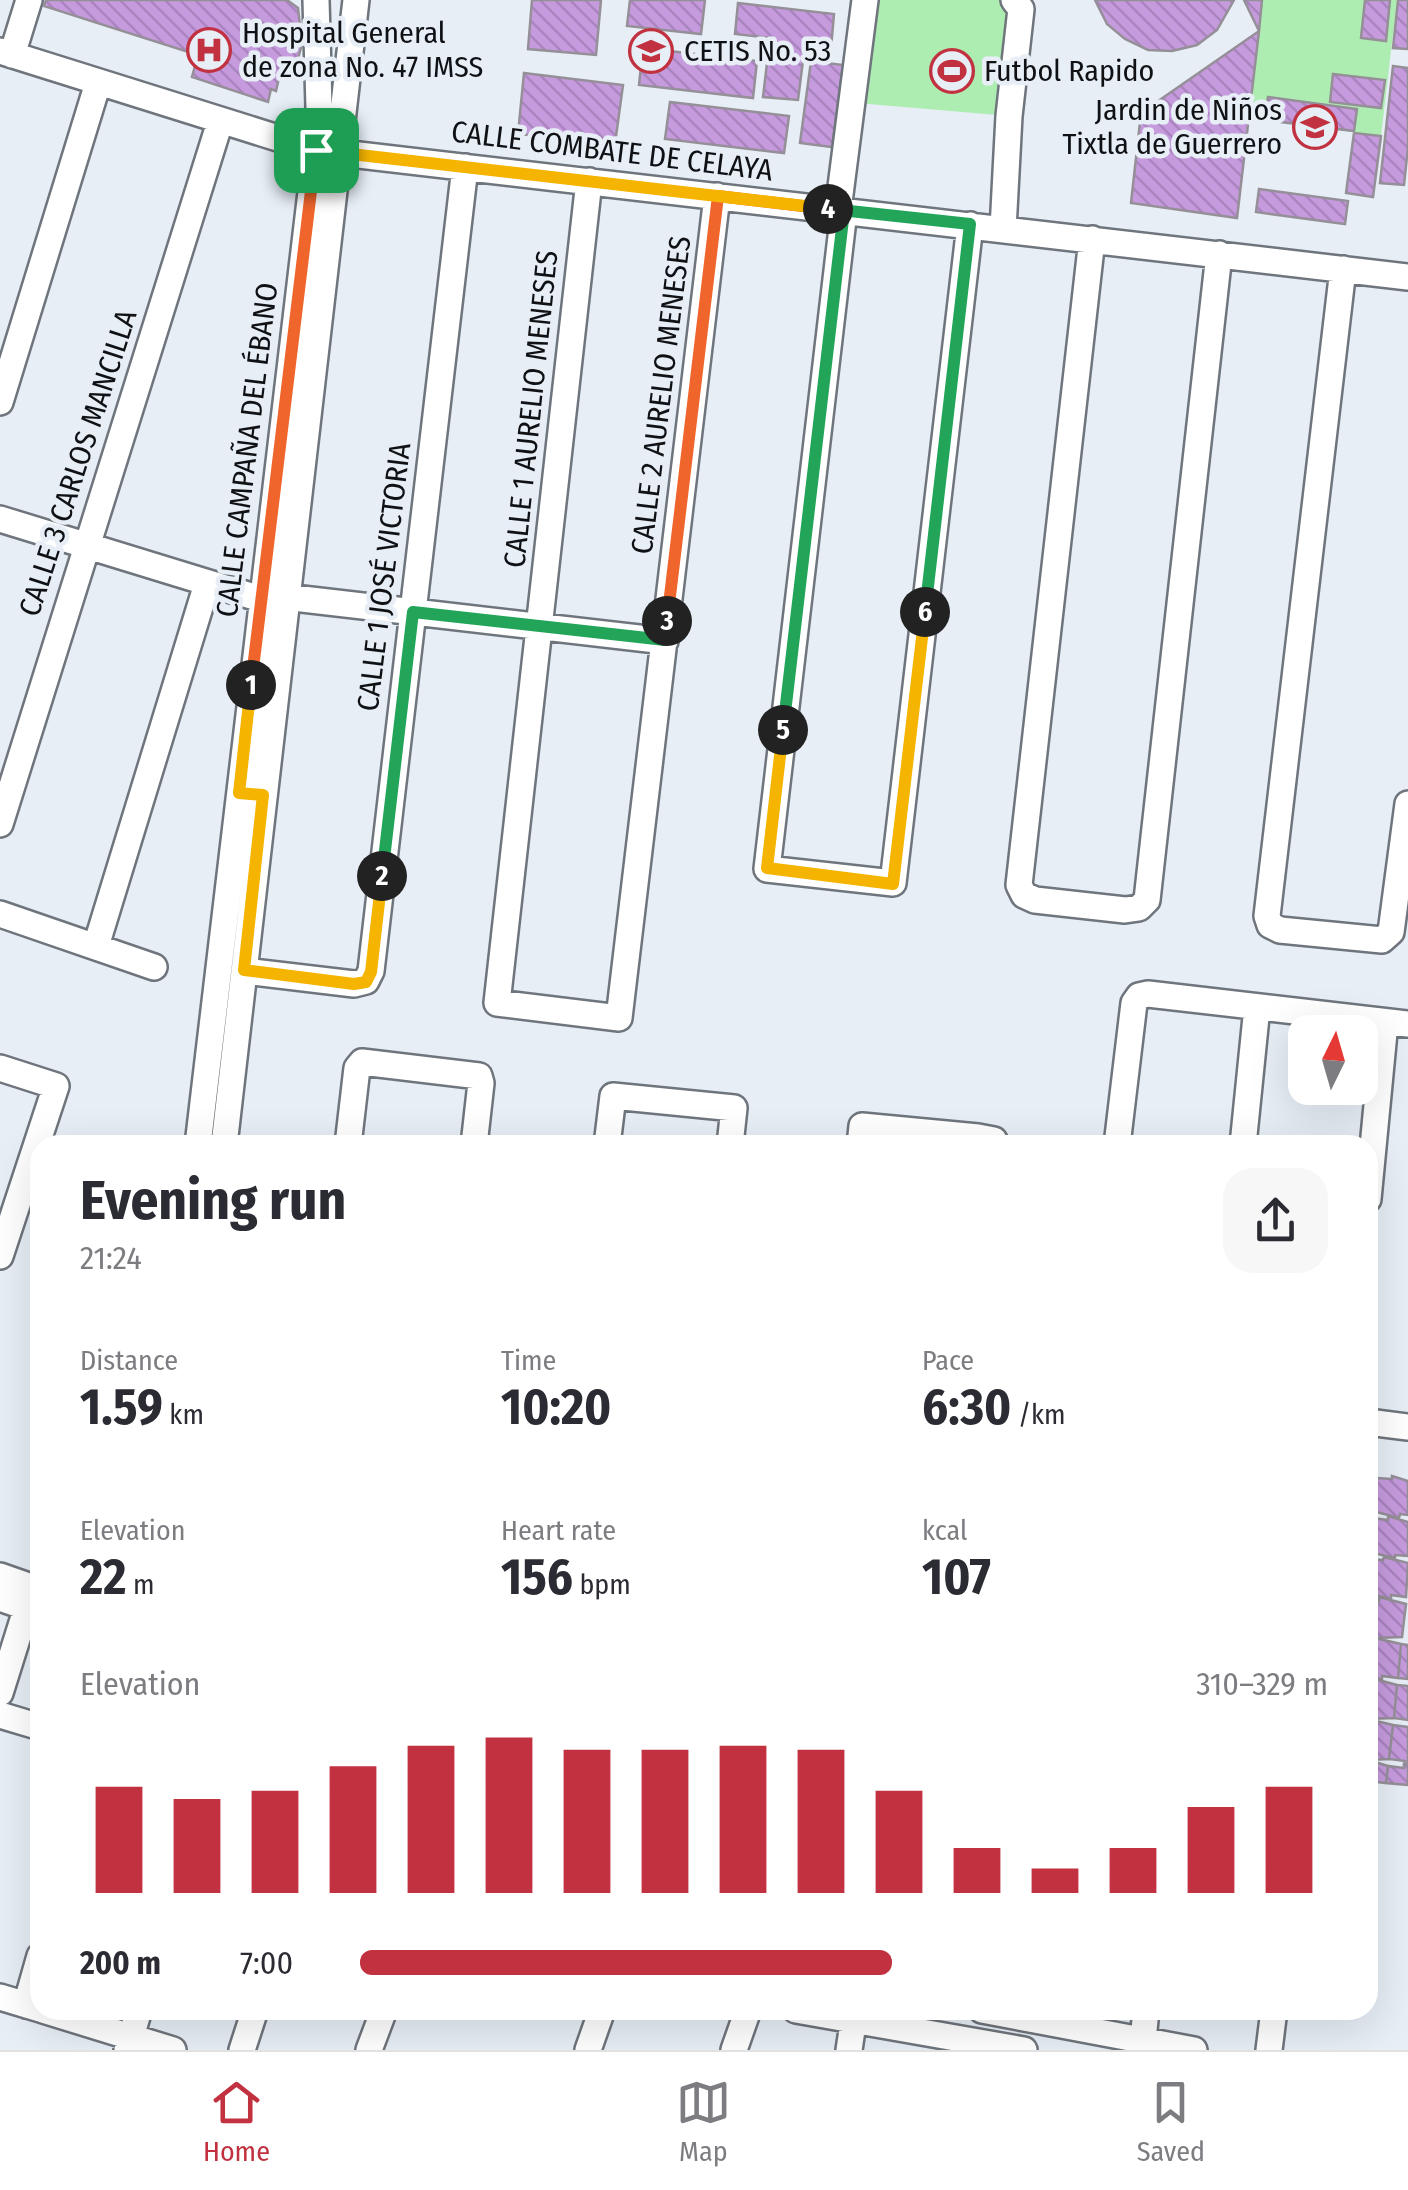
<!DOCTYPE html>
<meta charset="utf-8">
<style>
body{margin:0;font-family:"Fira Sans Condensed",sans-serif;background:#f7f7f7;color:#2b2b33;height:100vh;display:flex;flex-direction:column;font-size:38px;white-space:nowrap}
*{box-sizing:border-box;margin:0}
p{font-size:32px;color:#7c7c81}
.icon{flex:none;width:55px;height:55px;fill:none;stroke:currentColor;stroke-width:2;stroke-linecap:round;stroke-linejoin:round}
.map{position:relative;flex:1;overflow:hidden}
.drawer{position:absolute;left:30px;top:1135px;width:1348px;height:885px;display:flex;flex-direction:column;background:#fff;border-radius:30px;box-shadow:0 10px 40px #0002}
.drawer>*{flex:none}
.needle{width:65px;rotate:5deg}
.fabs{position:absolute;left:1288px;top:1015px;display:grid;gap:20px}
.fabs a{display:grid;place-items:center;width:90px;height:90px;border-radius:20px;background:#fff;box-shadow:0 10px 40px #0002;font-size:50px}
.pin{position:absolute;display:grid;place-items:center;width:85px;height:85px;color:#fff;margin:-42px;border-radius:20px;box-shadow:0 5px 15px #0006}
.km{position:absolute;width:50px;height:50px;margin:-25px;border-radius:50%;background:#222;color:#fff;font-size:28px;line-height:50px;text-align:center}
.round{display:grid;place-items:center;flex:none;width:105px;height:105px;border-radius:30px;background:#f7f7f7}
.head{display:flex;align-items:center;justify-content:space-between;height:170px;padding:0 50px}
h1{font-size:55px;font-weight:700;line-height:75px}
.metrics{display:grid;grid-template-columns:repeat(3,1fr);gap:15px;height:170px;padding:10px 50px}
.metrics div{display:grid;align-content:center}
.metrics b{font-size:50px;font-weight:700}
.metrics small{font-size:28px;font-weight:400}
.metrics p{font-size:28px}
.chart{height:280px;padding:20px 50px}
.chart p{display:flex;justify-content:space-between}
.chart svg{width:100%;height:180px;margin-top:10px;stroke:#c1313f;stroke-width:6}
ul{padding:0 50px;list-style:none;font-size:32px}
li{display:grid;grid-template-columns:160px 120px 1fr;align-items:center;height:75px}
li i{height:25px;border-radius:12px;background:#c1313f}
.tabs{display:flex;justify-content:space-around;align-items:center;height:140px;border-top:2px solid #e1e1e2;background:#fff;font-size:28px;color:#7c7c81}
.tabs a{display:grid;justify-items:center;gap:5px}
.tabs .selected{color:#c1313f}
.map>svg:first-child{display:block}
.green{fill:#aeedb1}
.building{fill:url(#building-back-hatch);stroke:#958f98;stroke-width:2.5}
.lines{fill:none;stroke-linecap:round;stroke-linejoin:round}
.minor-casing{stroke:#6f757c;stroke-width:30}
.minor{stroke:#fff;stroke-width:25}
.split-1-casing{stroke:#fff;stroke-width:20}
.split-2-casing{stroke:#fff;stroke-width:20}
.split-3-casing{stroke:#fff;stroke-width:20}
.split-4-casing{stroke:#fff;stroke-width:20}
.split-5-casing{stroke:#fff;stroke-width:20}
.split-6-casing{stroke:#fff;stroke-width:20}
.split-7-casing{stroke:#fff;stroke-width:20}
.split-8-casing{stroke:#fff;stroke-width:20}
.split-1{stroke:#f0652b;stroke-width:12}
.split-2{stroke:#f5b400;stroke-width:12}
.split-3{stroke:#22a559;stroke-width:12}
.split-4{stroke:#f0652b;stroke-width:12}
.split-5{stroke:#22a559;stroke-width:12}
.split-6{stroke:#f5b400;stroke-width:12}
.split-7{stroke:#22a559;stroke-width:12}
.split-8{stroke:#f5b400;stroke-width:12}
.labels{text-anchor:middle;dominant-baseline:central;stroke-width:9;stroke-linejoin:round;paint-order:stroke}
.poi-label{font-size:30px;fill:#0f1114;stroke:#e7eef6;text-anchor:start}
.street-label{font-size:30px;fill:#0f1114;stroke:#e7eef6}
</style>
<div class="map">
<svg width="1408" height="2050" viewBox="0 0 1408 2050">
<defs>
<pattern id="building-back-hatch" width="6" height="6" patternUnits="userSpaceOnUse" patternTransform="scale(2.5)"><rect width="6" height="6" fill="#c69bde"/><path d="M-1 5l2 2M0 0l6 6M5-1l2 2" fill="none" stroke="#a984be"/></pattern>
</defs>
<rect width="100%" height="100%" fill="#e7eef6"/>
<!-- green -->
<path class="green" d="M 857,0 L 1022,0 L 1027,7 L 1022,117 L 845,102 Z
M 1262,0 L 1397,0 L 1381,136 L 1250,117 Z"/>
<!-- building -->
<path class="building" d="M 46,0 L 287,0 L 298,8 L 302,44 L 296,66 L 290,76 L 280,74 L 276,91 L 271,89 L 268,102 L 192,77 L 198,55 L 44,6 Z
M 532,0 L 601,0 L 596,55 L 528,49 Z
M 630,0 L 705,0 L 701,34 L 627,26 Z
M 1095,0 L 1234,0 L 1217,30 L 1197,45 L 1172,51 L 1148,50 L 1125,39 L 1107,24 Z
M 1244,0 L 1262,0 L 1259,31 Z
M 1365,0 L 1390,0 L 1386,41 L 1361,38 Z
M 1398,0 L 1408,0 L 1408,49 L 1393,48 Z
M 738,3 L 834,14 L 831,48 L 805,45 L 798,100 L 763,97 L 770,38 L 735,34 Z
M 1259,31 L 1237,218 L 1131,203 L 1141,113 Z
M 643,48 L 757,61 L 753,98 L 639,85 Z
M 811,61 L 843,65 L 832,147 L 800,143 Z
M 1393,66 L 1408,68 L 1408,147 L 1404,185 L 1380,183 Z
M 524,73 L 623,85 L 615,144 L 518,134 Z
M 1333,74 L 1385,80 L 1381,108 L 1330,102 Z
M 1268,97 L 1357,109 L 1354,131 L 1265,120 Z
M 670,102 L 789,116 L 784,153 L 665,139 Z
M 1354,133 L 1381,136 L 1373,197 L 1346,193 Z
M 1259,189 L 1348,201 L 1345,224 L 1256,212 Z
M 1392,1476 L 1408,1481 L 1408,1515 L 1400,1514 L 1399,1518 L 1373,1511 L 1377,1478 L 1392,1479 Z
M 1388,1516 L 1408,1522 L 1408,1556 L 1395,1555 L 1395,1558 L 1369,1552 L 1372,1518 L 1388,1520 Z
M 1384,1557 L 1408,1563 L 1406,1597 L 1391,1595 L 1391,1599 L 1368,1593 L 1368,1559 L 1383,1560 Z
M 1379,1597 L 1406,1604 L 1402,1637 L 1375,1638 L 1375,1634 L 1368,1634 L 1368,1599 L 1379,1601 Z
M 1375,1638 L 1401,1644 L 1398,1678 L 1382,1676 L 1382,1680 L 1368,1675 L 1368,1641 L 1374,1641 Z
M 1401,1644 L 1408,1645 L 1408,1679 L 1398,1678 Z
M 1371,1678 L 1397,1685 L 1394,1718 L 1368,1719 L 1368,1682 Z
M 1397,1685 L 1408,1686 L 1408,1720 L 1394,1718 Z
M 1368,1719 L 1393,1725 L 1389,1759 L 1368,1760 Z
M 1393,1725 L 1408,1727 L 1408,1764 L 1404,1764 L 1405,1761 L 1389,1759 Z
M 1368,1760 L 1388,1766 L 1386,1783 L 1368,1781 Z
M 1404,1764 L 1408,1764 L 1408,1785 L 1386,1783 L 1388,1766 L 1404,1768 Z"/>
<g class="lines">
<!-- minor casing -->
<g class="minor-casing">
<path id="minor" d="M 0,51 L 316,150 L 1408,277
M 12,55 L 29,0
M 589,181 L 497,1003 L 619,1018 L 717,196
M 838,210 L 865,0
M 844,211 L 767,869 L 893,883 L 970,225
M 1003,229 L 1009,116 L 1021,9 L 1014,0
M 1092,239 L 1019,885 L 1024,895 L 1035,900 L 1125,910 L 1139,908 L 1147,900 L 1219,254
M 1343,269 L 1267,916 L 1270,925 L 1280,930 L 1382,940 L 1391,932 L 1408,804
M 0,402 L 98,83
M 0,519 L 261,599
M 285,597 L 665,641
M 0,824 L 220,122
M 0,914 L 154,967
M 96,946 L 207,584
M 244,971 L 354,984 L 366,981 L 371,971 L 465,167
M 0,1068 L 56,1086 L 0,1256
M 198,1145 L 316,150 L 319,108 L 316,0
M 224,1145 L 356,0
M 348,1145 L 357,1068 L 362,1062 L 479,1076 L 481,1083 L 474,1145
M 607,1145 L 613,1096 L 734,1108 L 730,1145
M 860,1145 L 862,1126 L 978,1137 L 994,1140 L 994,1145
M 1117,1145 L 1134,1003 L 1139,996 L 1148,994 L 1408,1024
M 1243,1145 L 1257,1007
M 1368,1199 L 1385,1022
M 1368,1422 L 1408,1427
M 0,1576 L 40,1590
M 0,1598 L 40,1612
M 0,1693 L 27,1607
M 0,1715 L 40,1727
M 0,1997 L 40,2009
M 26,2005 L 40,1956
M 43,2010 L 173,2050
M 796,2010 L 1024,2050
M 982,2010 L 1194,2050
M 1143,2040 L 1146,2010
M 127,2050 L 139,2010
M 242,2050 L 255,2010
M 369,2050 L 384,2010
M 588,2050 L 602,2010
M 734,2050 L 748,2010
M 849,2050 L 855,2010
M 1269,2050 L 1274,2010"/>
</g>
<!-- minor -->
<use href="#minor" class="minor"/>
</g>
<g class="lines">
<!-- split-1 casing -->
<g class="split-1-casing">
<path id="split-1" d="M 251,685 L 316,150"/>
</g>
<!-- split-2 casing -->
<g class="split-2-casing">
<path id="split-2" d="M 251,685 L 239,793 L 263,795 L 244,970 L 354,984 L 366,982 L 371,972 L 382,876"/>
</g>
<!-- split-3 casing -->
<g class="split-3-casing">
<path id="split-3" d="M 382,876 L 413,612 L 665,640 L 667,621"/>
</g>
<!-- split-4 casing -->
<g class="split-4-casing">
<path id="split-4" d="M 667,621 L 718,196 L 828,209"/>
</g>
<!-- split-5 casing -->
<g class="split-5-casing">
<path id="split-5" d="M 783,730 L 844,211 L 828,209"/>
</g>
<!-- split-6 casing -->
<g class="split-6-casing">
<path id="split-6" d="M 783,730 L 767,868 L 893,884 L 925,612"/>
</g>
<!-- split-7 casing -->
<g class="split-7-casing">
<path id="split-7" d="M 822,208 L 970,224 L 925,612"/>
</g>
<!-- split-8 casing -->
<g class="split-8-casing">
<path id="split-8" d="M 316,150 L 822,208"/>
</g>
<!-- split-1 -->
<use href="#split-1" class="split-1"/>
<!-- split-2 -->
<use href="#split-2" class="split-2"/>
<!-- split-3 -->
<use href="#split-3" class="split-3"/>
<!-- split-4 -->
<use href="#split-4" class="split-4"/>
<!-- split-5 -->
<use href="#split-5" class="split-5"/>
<!-- split-6 -->
<use href="#split-6" class="split-6"/>
<!-- split-7 -->
<use href="#split-7" class="split-7"/>
<!-- split-8 -->
<use href="#split-8" class="split-8"/>
</g>
<!-- icons -->
<defs>
<g id="hospital-ring" transform="scale(2.25)"><circle r="9.5" fill="#e7eef6" stroke="#c1313f" stroke-width="1.5"/><path d="M-5-5h3v3.5h4V-5h3V5h-3V1.5h-4V5h-3Z" fill="#c1313f"/></g>
<g id="university-ring" transform="scale(2.25)"><circle r="9.5" fill="#e7eef6" stroke="#c1313f" stroke-width="1.5"/><path d="M0-5L7-2L0 1L-7-2ZM-4 1L0 2.5L4 1V4Q0 6-4 4Z" fill="#c1313f"/></g>
<g id="stadium-ring" transform="scale(2.25)"><circle r="9.5" fill="#e7eef6" stroke="#c1313f" stroke-width="1.5"/><path d="M0-5a6.5 5 0 1 0 0 10a6.5 5 0 1 0 0-10ZM-3.5-1.8h7v3.6h-7Z" fill="#c1313f"/></g>
<g id="school-ring" transform="scale(2.25)"><circle r="9.5" fill="#e7eef6" stroke="#c1313f" stroke-width="1.5"/><path d="M0-5L7-2L0 1L-7-2ZM-4 1L0 2.5L4 1V4Q0 6-4 4Z" fill="#c1313f"/></g>
</defs>
<g fill-rule="evenodd">
<use href="#hospital-ring" x="209" y="50"/>
<use href="#university-ring" x="651" y="51"/>
<use href="#stadium-ring" x="952" y="71"/>
<use href="#school-ring" x="1315" y="127"/>
</g>
<g class="labels">
<!-- poi labels -->
<g class="poi-label">
<text x="242" y="33">Hospital General<tspan x="242" dy="34">de zona No. 47 IMSS</tspan></text>
<text x="684" y="51">CETIS No. 53</text>
<text x="984" y="71">Futbol Rapido</text>
<text x="1282" y="110" text-anchor="end">Jardin de Niños<tspan x="1282" dy="34">Tixtla de Guerrero</tspan></text>
</g>
<!-- street labels -->
<g class="street-label">
<text transform="translate(612 151) rotate(7)">CALLE COMBATE DE CELAYA</text>
<text transform="translate(661 395) rotate(-83)">CALLE 2 AURELIO MENESES</text>
<text transform="translate(531 409) rotate(-84)">CALLE 1 AURELIO MENESES</text>
<text transform="translate(247 450) rotate(-83)">CALLE CAMPAÑA DEL ÉBANO</text>
<text transform="translate(78 463) rotate(-72)">CALLE 3 CARLOS MANCILLA</text>
<text transform="translate(384 577) rotate(-83)">CALLE 1 JOSÉ VICTORIA</text>
</g>
</g>
</svg>
<div class="fabs">
<a><svg class="needle" viewBox="-14 -14 28 28"><path d="M0-13l5 13h-10z" fill="#e53935"/><path d="M0 13l5-13h-10z" fill="#7c7c81"/></svg></a>
</div>
<div class="pin" style="left:316px;top:150px;background:#1e9e55"><svg class="icon" aria-label="arrive" viewBox="0 0 24 24"><path d="M6 21V4h12l-3 4 3 4H6"/></svg></div>
<b class="km" style="left:251px;top:685px">1</b>
<b class="km" style="left:382px;top:876px">2</b>
<b class="km" style="left:667px;top:621px">3</b>
<b class="km" style="left:828px;top:209px">4</b>
<b class="km" style="left:783px;top:730px">5</b>
<b class="km" style="left:925px;top:612px">6</b>
<section class="drawer">
<div class="head"><div><h1>Evening run</h1><p>21:24</p></div><a class="round"><svg class="icon" aria-label="share" viewBox="0 0 24 24"><path d="M12 15V3M7 8l5-5 5 5M5 13v7h14v-7"/></svg></a></div>
<div class="metrics">
<div><p>Distance</p><b>1.59<small> km</small></b></div>
<div><p>Time</p><b>10:20</b></div>
<div><p>Pace</p><b>6:30<small> /km</small></b></div>
</div>
<div class="metrics">
<div><p>Elevation</p><b>22<small> m</small></b></div>
<div><p>Heart rate</p><b>156<small> bpm</small></b></div>
<div><p>kcal</p><b>107</b></div>
</div>
<div class="chart"><p><span>Elevation</span>310–329 m</p>
<svg viewBox="0 0 160 44" preserveAspectRatio="none"><path d="M5 44V18M15 44V21M25 44V19M35 44V13M45 44V8M55 44V6M65 44V9M75 44V9M85 44V8M95 44V9M105 44V19M115 44V33M125 44V38M135 44V33M145 44V23M155 44V18"/></svg>
</div>
<ul>
<li><b>200 m</b>7:00<i style="width:55%"></i></li>
</ul>
</section>
</div>
<nav class="tabs">
<a class="selected"><svg class="icon" aria-label="home" viewBox="0 0 24 24"><path d="M3 11l9-7 9 7M6 9v11h12V9"/></svg>Home</a>
<a><svg class="icon" aria-label="map" viewBox="0 0 24 24"><path d="M3 6l6-2 6 2 6-2v14l-6 2-6-2-6 2zM9 4v14M15 6v14"/></svg>Map</a>
<a><svg class="icon" aria-label="saved" viewBox="0 0 24 24"><path d="M7 4h10v16l-5-4-5 4z"/></svg>Saved</a>
</nav>
